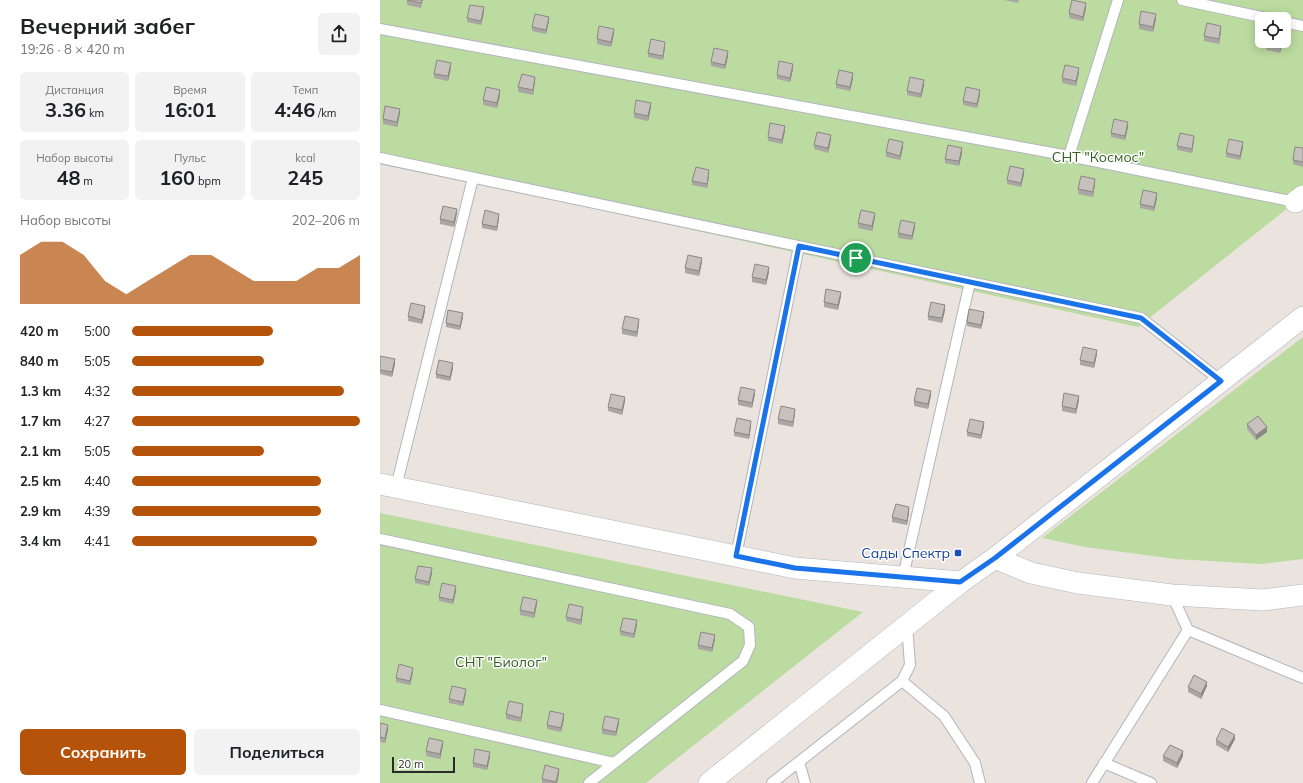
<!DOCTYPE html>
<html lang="ru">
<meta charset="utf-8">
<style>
body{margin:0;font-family:Mulish,sans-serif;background:#f2f2f2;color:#202124;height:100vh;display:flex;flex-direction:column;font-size:15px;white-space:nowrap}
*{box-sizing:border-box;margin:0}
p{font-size:13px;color:#757577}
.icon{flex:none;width:22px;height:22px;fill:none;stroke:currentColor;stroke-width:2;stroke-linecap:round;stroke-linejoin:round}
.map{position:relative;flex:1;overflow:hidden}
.details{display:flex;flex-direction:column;background:#fff;width:380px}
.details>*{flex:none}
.tools{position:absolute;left:875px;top:12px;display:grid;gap:8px}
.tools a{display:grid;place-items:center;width:36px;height:36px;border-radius:6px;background:#fff;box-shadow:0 2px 10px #0003;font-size:20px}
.scale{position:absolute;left:12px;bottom:10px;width:63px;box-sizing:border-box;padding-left:4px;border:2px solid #2a2a2a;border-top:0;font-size:11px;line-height:14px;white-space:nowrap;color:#2a2a2a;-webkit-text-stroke:3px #fff;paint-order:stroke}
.pin{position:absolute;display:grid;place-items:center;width:34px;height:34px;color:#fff;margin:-17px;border:2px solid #fff;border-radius:50%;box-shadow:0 1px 4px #0007}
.round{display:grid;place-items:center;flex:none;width:42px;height:42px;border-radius:6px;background:#f2f2f2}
.summary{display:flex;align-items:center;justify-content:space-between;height:68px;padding:0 20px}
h1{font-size:22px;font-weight:700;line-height:30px}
.stats{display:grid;grid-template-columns:repeat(3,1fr);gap:6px;height:68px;padding:4px 20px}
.stats div{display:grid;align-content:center;border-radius:6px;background:#f2f2f2;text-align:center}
.stats b{font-size:20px;font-weight:700}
.stats small{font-size:11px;font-weight:400}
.stats p{font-size:11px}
.chart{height:112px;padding:8px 20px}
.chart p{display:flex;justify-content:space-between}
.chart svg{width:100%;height:72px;margin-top:4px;fill:#b45309;opacity:.7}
.cta{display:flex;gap:8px;margin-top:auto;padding:8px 20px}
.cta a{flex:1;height:46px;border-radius:6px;background:#b45309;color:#fff;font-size:16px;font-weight:700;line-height:46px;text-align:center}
.cta a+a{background:#f2f2f2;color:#202124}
ul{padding:0 20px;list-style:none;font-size:13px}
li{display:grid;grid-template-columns:64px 48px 1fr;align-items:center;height:30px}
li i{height:10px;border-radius:5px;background:#b45309}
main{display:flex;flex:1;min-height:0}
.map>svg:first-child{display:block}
.green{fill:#bbdba0;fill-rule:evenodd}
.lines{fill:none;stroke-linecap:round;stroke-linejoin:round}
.service-casing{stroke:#b1b5bc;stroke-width:12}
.minor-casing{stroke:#b1b5bc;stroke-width:22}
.service{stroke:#fff;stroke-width:10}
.minor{stroke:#fff;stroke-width:21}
.wall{fill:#aaa6a3}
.shaded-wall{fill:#8b8784}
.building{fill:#c6c1bd;stroke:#8b8784}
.route-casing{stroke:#fff;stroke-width:8}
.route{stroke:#1a73e8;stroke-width:5}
.transit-dot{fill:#1a4fb4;stroke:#fff;stroke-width:1.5}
.labels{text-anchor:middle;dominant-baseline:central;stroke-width:3;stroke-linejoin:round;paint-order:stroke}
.park-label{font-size:14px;fill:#366022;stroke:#fff}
.transit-label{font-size:14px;fill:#164399;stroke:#fff;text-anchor:end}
</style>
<main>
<section class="details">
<div class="summary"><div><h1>Вечерний забег</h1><p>19:26 · 8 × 420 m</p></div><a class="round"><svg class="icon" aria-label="share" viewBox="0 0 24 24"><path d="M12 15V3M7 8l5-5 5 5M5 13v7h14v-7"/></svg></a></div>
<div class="stats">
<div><p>Дистанция</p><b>3.36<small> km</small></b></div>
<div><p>Время</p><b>16:01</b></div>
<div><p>Темп</p><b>4:46<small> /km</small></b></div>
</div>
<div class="stats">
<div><p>Набор высоты</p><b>48<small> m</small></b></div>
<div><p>Пульс</p><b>160<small> bpm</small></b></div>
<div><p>kcal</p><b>245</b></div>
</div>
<div class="chart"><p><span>Набор высоты</span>202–206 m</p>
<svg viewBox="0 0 160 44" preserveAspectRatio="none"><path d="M0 44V14L10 6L20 6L30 14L40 30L50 38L60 30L70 22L80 14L90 14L100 22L110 30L120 30L130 30L140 22L150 22L160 14V44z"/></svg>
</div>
<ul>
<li><b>420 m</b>5:00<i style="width:62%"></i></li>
<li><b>840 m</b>5:05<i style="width:58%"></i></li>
<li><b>1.3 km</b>4:32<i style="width:93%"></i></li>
<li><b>1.7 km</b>4:27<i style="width:100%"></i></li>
<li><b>2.1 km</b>5:05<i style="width:58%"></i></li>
<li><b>2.5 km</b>4:40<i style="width:83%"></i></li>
<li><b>2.9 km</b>4:39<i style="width:83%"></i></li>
<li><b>3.4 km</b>4:41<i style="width:81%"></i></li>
</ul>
<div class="cta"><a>Сохранить</a><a>Поделиться</a></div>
</section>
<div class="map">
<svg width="923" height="783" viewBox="0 0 923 783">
<rect width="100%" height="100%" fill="#ebe4de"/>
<!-- green -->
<path class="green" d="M 0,0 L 923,0 L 923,196 L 758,327 L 0,162 ZM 882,19 L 904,19 L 904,41 L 882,41 Z
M 923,337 L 923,559 L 881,564 L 795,559 L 705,547 L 662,538 Z
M 0,513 L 483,612 L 266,783 L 0,783 Z"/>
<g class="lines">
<!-- service casing -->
<g class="service-casing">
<path id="service" d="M 802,0 L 891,19
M 904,22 L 923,26
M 0,29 L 689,156 L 915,202
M 689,156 L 738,0
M 0,158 L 761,318 L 841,381
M 16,487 L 93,178
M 0,539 L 350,614 L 369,627 L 370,645 L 363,661 L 209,783
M 356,556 L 419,246
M 523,577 L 590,282
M 792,595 L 808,630 L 923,678
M 522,681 L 564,716 L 595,763 L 600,783
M 0,710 L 234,763
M 419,762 L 425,783
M 724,763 L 771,783
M 392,783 L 522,681 L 530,665 L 527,625
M 712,783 L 808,630"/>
</g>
<!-- minor casing -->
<g class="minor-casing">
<path id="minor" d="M 915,202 L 923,196
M 0,484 L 415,568 L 581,582
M 615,558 L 651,573 L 698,583 L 792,595 L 883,600 L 923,595
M 329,783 L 581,582 L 615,558 L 923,317"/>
</g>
<!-- service -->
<use href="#service" class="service"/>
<!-- minor -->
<use href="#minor" class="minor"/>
</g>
<!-- wall -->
<path class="wall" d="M 27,0 L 43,0 L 41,8 L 27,5 Z
M 624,0 L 639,0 L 638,3 Z
M 706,8 L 703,21 L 689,18 L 689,13 Z
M 104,12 L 101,25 L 87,22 L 87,18 Z
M 776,19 L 773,32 L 759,29 L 759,24 Z
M 169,21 L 166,34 L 152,31 L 152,27 Z
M 841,30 L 839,44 L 824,41 L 824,36 Z
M 234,33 L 231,47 L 217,44 L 217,39 Z
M 887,41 L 903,41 L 900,53 L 886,50 Z
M 285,47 L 283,60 L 268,57 L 268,53 Z
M 348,56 L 345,69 L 331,66 L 331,62 Z
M 71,68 L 68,81 L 54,78 L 54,74 Z
M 413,69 L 410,82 L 397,79 L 397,75 Z
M 699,72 L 696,86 L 682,83 L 682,78 Z
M 473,78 L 470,91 L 456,88 L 456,84 Z
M 155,81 L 153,95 L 138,92 L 138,87 Z
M 544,85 L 541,98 L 527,95 L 527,91 Z
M 120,95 L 117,108 L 103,105 L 103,100 Z
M 600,95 L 597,108 L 583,105 L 583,101 Z
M 271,107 L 268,121 L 254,118 L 254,113 Z
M 20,113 L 17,127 L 3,124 L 3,119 Z
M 748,127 L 745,140 L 731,137 L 731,133 Z
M 405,131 L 402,144 L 388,141 L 388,137 Z
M 451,139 L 448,153 L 434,149 L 434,145 Z
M 814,140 L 812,153 L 797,150 L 797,146 Z
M 523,147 L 520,160 L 506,157 L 506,152 Z
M 863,147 L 860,160 L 846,157 L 846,153 Z
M 923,148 L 923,167 L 913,164 L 913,160 Z
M 582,153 L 579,166 L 565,163 L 565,159 Z
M 644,174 L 641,187 L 627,184 L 627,180 Z
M 329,175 L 327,188 L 312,185 L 312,181 Z
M 715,183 L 713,197 L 698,194 L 698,189 Z
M 777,198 L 774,211 L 760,208 L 760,204 Z
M 77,213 L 74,227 L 60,224 L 60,219 Z
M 495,217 L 492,231 L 478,228 L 478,223 Z
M 119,218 L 117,231 L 102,228 L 102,224 Z
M 535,227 L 532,240 L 518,238 L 518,233 Z
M 322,262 L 319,276 L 305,273 L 305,268 Z
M 389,272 L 386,285 L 372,282 L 372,277 Z
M 461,296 L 458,310 L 444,307 L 444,302 Z
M 565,310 L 562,323 L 548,320 L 548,316 Z
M 45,311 L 42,324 L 28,321 L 28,316 Z
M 604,316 L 601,329 L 587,326 L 587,322 Z
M 83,317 L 80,330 L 66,327 L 66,323 Z
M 259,323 L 257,337 L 242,334 L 242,329 Z
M 717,354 L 714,368 L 700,365 L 700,360 Z
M 0,358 L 15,364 L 12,377 L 0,374 Z
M 73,368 L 70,381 L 56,378 L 56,374 Z
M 375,394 L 372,408 L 358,405 L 358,400 Z
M 551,395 L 548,409 L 534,406 L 534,401 Z
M 699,400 L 696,414 L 682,411 L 682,406 Z
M 245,401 L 242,415 L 228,411 L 228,407 Z
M 415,413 L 413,427 L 398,424 L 398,419 Z
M 867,424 L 887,432 L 876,440 L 867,429 Z
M 371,426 L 369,439 L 354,436 L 354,432 Z
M 604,426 L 601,439 L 587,436 L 587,432 Z
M 529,512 L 527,525 L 512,522 L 512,517 Z
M 52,573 L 49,586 L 35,583 L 35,579 Z
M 76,591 L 73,604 L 59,601 L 59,597 Z
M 157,604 L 154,618 L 140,615 L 140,610 Z
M 203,611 L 201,625 L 186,621 L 186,617 Z
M 257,625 L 254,638 L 240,635 L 240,631 Z
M 335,639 L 332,652 L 318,649 L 318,645 Z
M 33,672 L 30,685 L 16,682 L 16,678 Z
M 827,686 L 821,699 L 808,692 L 808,687 Z
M 86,693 L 83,706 L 69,703 L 69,699 Z
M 143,709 L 141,722 L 126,719 L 126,714 Z
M 184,719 L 181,732 L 167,729 L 167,725 Z
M 0,723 L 8,730 L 5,743 L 0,742 Z
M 239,723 L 236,736 L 222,734 L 222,729 Z
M 855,739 L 848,752 L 836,745 L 836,740 Z
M 63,745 L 60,759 L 46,756 L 46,751 Z
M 783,756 L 803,756 L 797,768 L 783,761 Z
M 110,757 L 107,770 L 93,767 L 93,763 Z
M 179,773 L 177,783 L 162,783 L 162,779 Z"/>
<!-- shaded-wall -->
<path class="shaded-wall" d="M 706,3 L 706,8 L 703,21 L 703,17 Z
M 104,7 L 104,12 L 101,25 L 101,21 Z
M 776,14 L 776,19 L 773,32 L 773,27 Z
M 169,17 L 169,21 L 166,34 L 166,30 Z
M 841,26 L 841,30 L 839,44 L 839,39 Z
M 234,29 L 234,33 L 231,47 L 231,42 Z
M 902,41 L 903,41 L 900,53 L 900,48 Z
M 285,42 L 285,47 L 283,60 L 283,56 Z
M 348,51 L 348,56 L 345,69 L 345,65 Z
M 71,63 L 71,68 L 68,81 L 68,76 Z
M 413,64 L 413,69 L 410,82 L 410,78 Z
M 699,68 L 699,72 L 696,86 L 696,81 Z
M 473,73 L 473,78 L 470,91 L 470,87 Z
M 155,77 L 155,81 L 153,95 L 153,90 Z
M 544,80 L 544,85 L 541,98 L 541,94 Z
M 120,90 L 120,95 L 117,108 L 117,103 Z
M 600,90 L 600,95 L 597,108 L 597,104 Z
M 271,103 L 271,107 L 268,121 L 268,116 Z
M 20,109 L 20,113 L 17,127 L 17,122 Z
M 748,122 L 748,127 L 745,140 L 745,136 Z
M 405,126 L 405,131 L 402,144 L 402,140 Z
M 451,135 L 451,139 L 448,153 L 448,148 Z
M 814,136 L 814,140 L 812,153 L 812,149 Z
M 523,142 L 523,147 L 520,160 L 520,156 Z
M 863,142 L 863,147 L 860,160 L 860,156 Z
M 582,148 L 582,153 L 579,166 L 579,161 Z
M 644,169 L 644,174 L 641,187 L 641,183 Z
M 329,170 L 329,175 L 327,188 L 327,184 Z
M 715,179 L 715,183 L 713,197 L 713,192 Z
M 777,193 L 777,198 L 774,211 L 774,207 Z
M 77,209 L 77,213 L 74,227 L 74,222 Z
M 495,213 L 495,217 L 492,231 L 492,226 Z
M 119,214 L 119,218 L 117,231 L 117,227 Z
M 535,223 L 535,227 L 532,240 L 532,236 Z
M 322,258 L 322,262 L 319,276 L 319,271 Z
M 389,267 L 389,272 L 386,285 L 386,280 Z
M 461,292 L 461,296 L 458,310 L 458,305 Z
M 565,305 L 565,310 L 562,323 L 562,318 Z
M 45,306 L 45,311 L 42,324 L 42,320 Z
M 604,312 L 604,316 L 601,329 L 601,325 Z
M 83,313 L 83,317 L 80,330 L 80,326 Z
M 259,319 L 259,323 L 257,337 L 257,332 Z
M 717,350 L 717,354 L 714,368 L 714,363 Z
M 15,359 L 15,364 L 12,377 L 12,372 Z
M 73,363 L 73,368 L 70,381 L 70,377 Z
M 375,390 L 375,394 L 372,408 L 372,403 Z
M 551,391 L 551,395 L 548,409 L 548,404 Z
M 699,396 L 699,400 L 696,414 L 696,409 Z
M 245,397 L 245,401 L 242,415 L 242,410 Z
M 415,409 L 415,413 L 413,427 L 413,422 Z
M 371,421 L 371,426 L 369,439 L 369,435 Z
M 604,422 L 604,426 L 601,439 L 601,435 Z
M 887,427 L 887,432 L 876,440 L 876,435 Z
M 529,507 L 529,512 L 527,525 L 527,521 Z
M 52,568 L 52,573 L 49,586 L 49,582 Z
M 76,586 L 76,591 L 73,604 L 73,600 Z
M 157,600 L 157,604 L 154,618 L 154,613 Z
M 203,607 L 203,611 L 201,625 L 201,620 Z
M 257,620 L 257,625 L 254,638 L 254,634 Z
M 335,635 L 335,639 L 332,652 L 332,648 Z
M 33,668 L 33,672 L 30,685 L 30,681 Z
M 827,682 L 827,686 L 821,699 L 821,694 Z
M 86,689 L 86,693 L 83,706 L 83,702 Z
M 143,704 L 143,709 L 141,722 L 141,718 Z
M 184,714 L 184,719 L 181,732 L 181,728 Z
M 239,719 L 239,723 L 236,736 L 236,732 Z
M 8,725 L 8,730 L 5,743 L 5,738 Z
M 855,735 L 855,739 L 848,752 L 848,747 Z
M 63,741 L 63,745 L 60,759 L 60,754 Z
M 803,751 L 803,756 L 797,768 L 797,763 Z
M 110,752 L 110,757 L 107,770 L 107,766 Z
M 179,769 L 179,773 L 177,783 L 176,783 Z"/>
<!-- building -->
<path class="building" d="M 27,0 L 42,0 L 41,3 Z
M 692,0 L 706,3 L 703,17 L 689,13 Z
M 90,5 L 104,7 L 101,21 L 87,18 Z
M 761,11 L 776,14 L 773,27 L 759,24 Z
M 155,14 L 169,17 L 166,30 L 152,27 Z
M 827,23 L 841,26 L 839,39 L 824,36 Z
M 219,26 L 234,29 L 231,42 L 217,39 Z
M 271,39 L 285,42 L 283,56 L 268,53 Z
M 887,41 L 902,41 L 900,48 L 886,46 Z
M 334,48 L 348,51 L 345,65 L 331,62 Z
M 57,60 L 71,63 L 68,76 L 54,74 Z
M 399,61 L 413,64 L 410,78 L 397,75 Z
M 685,65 L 699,68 L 696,81 L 682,78 Z
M 459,70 L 473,73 L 470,87 L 456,84 Z
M 142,74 L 155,77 L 153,90 L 138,87 Z
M 530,77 L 544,80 L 541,94 L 527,91 Z
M 106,87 L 120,90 L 117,103 L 103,100 Z
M 586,87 L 600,90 L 597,104 L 583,101 Z
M 256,100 L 271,103 L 268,116 L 254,113 Z
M 5,106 L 20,109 L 17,122 L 3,119 Z
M 734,119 L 748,122 L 745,136 L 731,133 Z
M 390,123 L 405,126 L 402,140 L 388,137 Z
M 437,132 L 451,135 L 448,148 L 434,145 Z
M 800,133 L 814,136 L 812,149 L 797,146 Z
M 509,139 L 523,142 L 520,156 L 506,152 Z
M 849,139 L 863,142 L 860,156 L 846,153 Z
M 568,145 L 582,148 L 579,161 L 565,159 Z
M 915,147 L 923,148 L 923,162 L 913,160 Z
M 630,166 L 644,169 L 641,183 L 627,180 Z
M 316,167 L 329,170 L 327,184 L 312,181 Z
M 701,176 L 715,179 L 713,192 L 698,189 Z
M 763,190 L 777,193 L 774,207 L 760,204 Z
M 63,206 L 77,209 L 74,222 L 60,219 Z
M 105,210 L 119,214 L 117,227 L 102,224 Z
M 481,210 L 495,213 L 492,226 L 478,223 Z
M 521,220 L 535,223 L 532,236 L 518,233 Z
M 308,255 L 322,258 L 319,271 L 305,268 Z
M 375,264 L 389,267 L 386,280 L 372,277 Z
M 446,289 L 461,292 L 458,305 L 444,302 Z
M 551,302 L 565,305 L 562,318 L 548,316 Z
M 31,303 L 45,306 L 42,320 L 28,316 Z
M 589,309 L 604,312 L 601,325 L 587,322 Z
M 68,310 L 83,313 L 80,326 L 66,323 Z
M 245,316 L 259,319 L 257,332 L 242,329 Z
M 703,347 L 717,350 L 714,363 L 700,360 Z
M 0,356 L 15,359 L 12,372 L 0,370 Z
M 59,360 L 73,363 L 70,377 L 56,374 Z
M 361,387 L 375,390 L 372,403 L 358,400 Z
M 537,388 L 551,391 L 548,404 L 534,401 Z
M 684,393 L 699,396 L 696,409 L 682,406 Z
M 231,394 L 245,397 L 242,410 L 228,407 Z
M 401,406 L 415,409 L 413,422 L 398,419 Z
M 878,416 L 887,427 L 876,435 L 867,424 Z
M 357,418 L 371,421 L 369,435 L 354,432 Z
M 590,419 L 604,422 L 601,435 L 587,432 Z
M 516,504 L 529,507 L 527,521 L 512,517 Z
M 38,566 L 52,568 L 49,582 L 35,579 Z
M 62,583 L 76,586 L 73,600 L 59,597 Z
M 143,597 L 157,600 L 154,613 L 140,610 Z
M 189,604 L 203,607 L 201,620 L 186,617 Z
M 243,618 L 257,620 L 254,634 L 240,631 Z
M 321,632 L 335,635 L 332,648 L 318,645 Z
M 19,664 L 33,668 L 30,681 L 16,678 Z
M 814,675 L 827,682 L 821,694 L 808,687 Z
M 72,686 L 86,689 L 83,702 L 69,699 Z
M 129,701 L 143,704 L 141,718 L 126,714 Z
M 170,711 L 184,714 L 181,728 L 167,725 Z
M 225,716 L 239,719 L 236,732 L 222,729 Z
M 0,723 L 8,725 L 5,738 L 0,737 Z
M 842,728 L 855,735 L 848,747 L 836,740 Z
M 49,738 L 63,741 L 60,754 L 46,751 Z
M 790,745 L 803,751 L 797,763 L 783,756 Z
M 95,749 L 110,752 L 107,766 L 93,763 Z
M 165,765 L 179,769 L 176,782 L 162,779 Z"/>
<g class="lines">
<!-- route casing -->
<g class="route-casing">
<path id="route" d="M 419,246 L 761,318 L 841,381 L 615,558 L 580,582 L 415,568 L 356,556 Z"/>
</g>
<!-- route -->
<use href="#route" class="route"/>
</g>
<!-- markers -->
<rect class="transit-dot" x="574" y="549" width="8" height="8" rx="2"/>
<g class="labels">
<!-- park labels -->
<g class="park-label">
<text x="718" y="157">СНТ "Космос"</text>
<text x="121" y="662">СНТ "Биолог"</text>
</g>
<!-- transit labels -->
<g class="transit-label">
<text x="570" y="553">Сады Спектр</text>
</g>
</g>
</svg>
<div class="tools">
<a><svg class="icon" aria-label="locate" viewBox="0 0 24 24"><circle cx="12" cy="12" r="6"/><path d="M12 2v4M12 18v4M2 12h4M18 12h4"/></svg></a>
</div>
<div class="scale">20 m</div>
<div class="pin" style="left:476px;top:258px;background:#1e9e55"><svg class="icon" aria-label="arrive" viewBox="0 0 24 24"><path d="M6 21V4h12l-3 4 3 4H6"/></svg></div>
</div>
</main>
